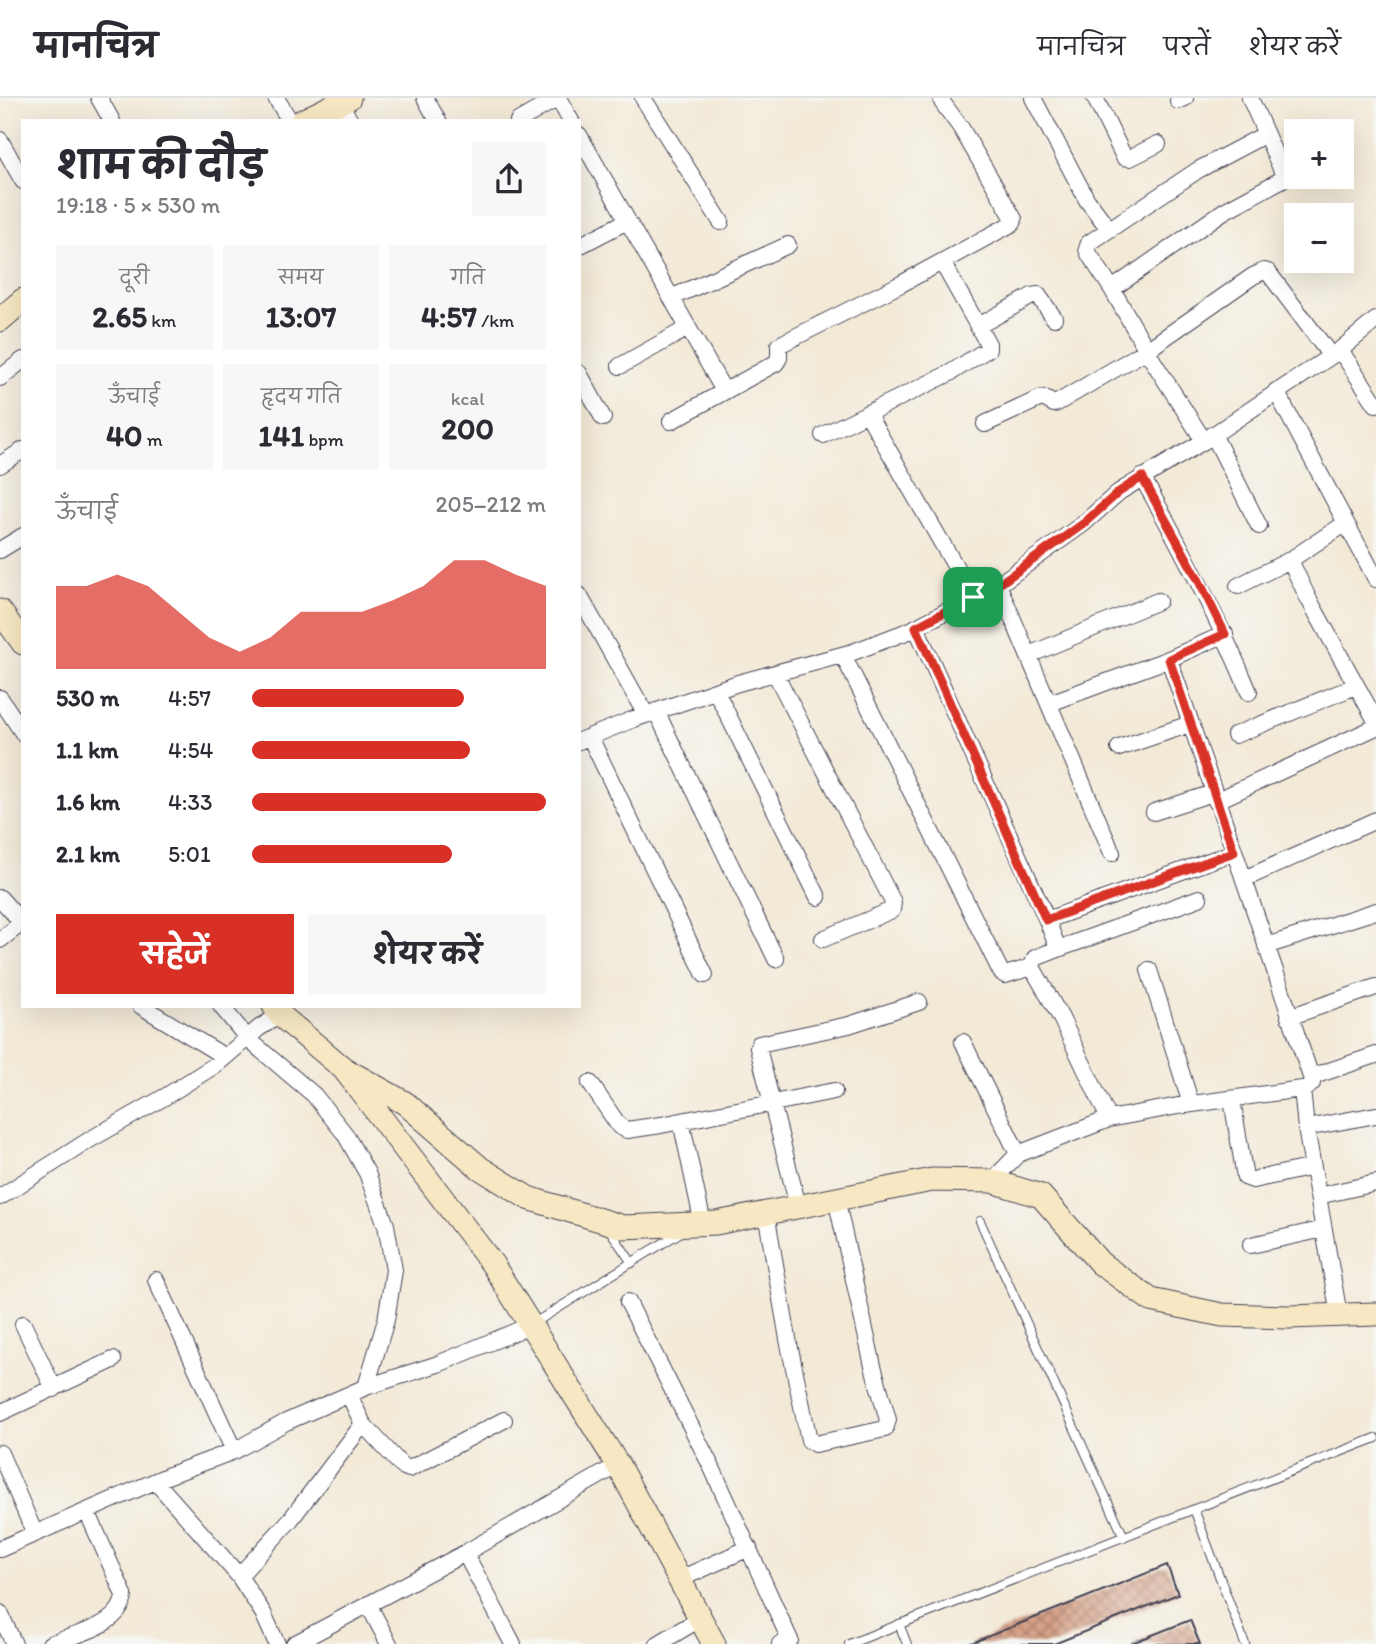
<!DOCTYPE html>
<html lang="hi">
<meta charset="utf-8">
<style>
body{margin:0;font-family:Itim,"Playpen Sans Deva",sans-serif;background:#f7f7f7;color:#2b2b33;height:100vh;display:flex;flex-direction:column;font-size:26px;white-space:nowrap}
*{box-sizing:border-box;margin:0}
p{font-size:23px;color:#7c7c81}
.icon{flex:none;width:38px;height:38px;fill:none;stroke:currentColor;stroke-width:2;stroke-linecap:round;stroke-linejoin:round}
.map{position:relative;flex:1;overflow:hidden}
.panel{position:absolute;left:21px;top:21px;width:560px;height:889px;display:flex;flex-direction:column;background:#fff;border-radius:0px;box-shadow:0 7px 28px #0002}
.panel>*{flex:none}
.tools{position:absolute;left:1284px;top:21px;display:grid;gap:14px}
.tools a{display:grid;place-items:center;width:70px;height:70px;border-radius:0px;background:#fff;box-shadow:0 7px 28px #0002;font-size:35px}
.pin{position:absolute;display:grid;place-items:center;width:60px;height:60px;color:#fff;margin:-30px;border-radius:14px;box-shadow:0 4px 10px #0006}
.round{display:grid;place-items:center;flex:none;width:74px;height:74px;border-radius:0px;background:#f7f7f7}
.summary{display:flex;align-items:center;justify-content:space-between;height:119px;padding:0 35px}
h1{font-size:38px;font-weight:700;line-height:52px}
.stats{display:grid;grid-template-columns:repeat(3,1fr);gap:10px;height:119px;padding:7px 35px}
.stats div{display:grid;align-content:center;border-radius:0px;background:#f7f7f7;text-align:center}
.stats b{font-size:30px;font-weight:700}
.stats small{font-size:19px;font-weight:400}
.stats p{font-size:19px}
.chart{height:196px;padding:14px 35px}
.chart p{display:flex;justify-content:space-between}
.chart svg{width:100%;height:126px;margin-top:7px;fill:#d93025;opacity:.7}
.action{display:flex;gap:14px;margin-top:auto;padding:14px 35px}
.action a{flex:1;height:80px;border-radius:0px;background:#d93025;color:#fff;font-size:28px;font-weight:700;line-height:80px;text-align:center}
.action a+a{background:#f7f7f7;color:#2b2b33}
ul{padding:0 35px;list-style:none;font-size:23px}
li{display:grid;grid-template-columns:112px 84px 1fr;align-items:center;height:52px}
li i{height:18px;border-radius:9px;background:#d93025}
header{display:flex;align-items:center;gap:42px;box-sizing:border-box;height:98px;padding:0 35px;background:#fff;border-bottom:2px solid #e1e1e2}
header strong{font-size:33px}
nav{display:flex;gap:38px;margin-inline-start:auto;font-size:24px}
.map>svg:first-child{display:block}
.building{fill:url(#building-cross-hatch)}
.lines{fill:none;stroke-linecap:round;stroke-linejoin:round}
.lane-casing{stroke:#414052;stroke-width:10}
.street-casing{stroke:#414052;stroke-width:18}
.secondary-casing{stroke:#414052;stroke-width:25}
.lane{stroke:#fff;stroke-width:8}
.street{stroke:#fff;stroke-width:16}
.secondary{stroke:#f7e8c3;stroke-width:23}
.route-casing{stroke:#fff;stroke-width:14}
.route{stroke:#d93025;stroke-width:9}
</style>
<header>
<strong>मानचित्र</strong>
<nav><a>मानचित्र</a><a>परतें</a><a>शेयर करें</a></nav>
</header>
<div class="map">
<svg width="1376" height="1546" viewBox="0 0 1376 1546">
<defs>
<pattern id="building-cross-hatch" width="8" height="8" patternUnits="userSpaceOnUse" patternTransform="scale(1.75)"><rect width="8" height="8" fill="#d5a086"/><path d="M0 0l8 8M0 8l8-8" fill="none" stroke="#ac826f"/></pattern>
</defs>
<rect width="100%" height="100%" fill="#f6f6f2"/>
<filter id="ink" filterUnits="userSpaceOnUse"><feTurbulence type="fractalNoise" baseFrequency=".0143" numOctaves="2"/><feDisplacementMap in="SourceGraphic" scale="14" xChannelSelector="R" yChannelSelector="G"/><feConvolveMatrix kernelMatrix="1 2 1 2 8 2 1 2 1" color-interpolation-filters="sRGB"/></filter>
<filter id="wash" filterUnits="userSpaceOnUse"><feTurbulence type="fractalNoise" baseFrequency=".00686" numOctaves="4" result="noise"/><feDisplacementMap in="SourceGraphic" scale="28" xChannelSelector="R" yChannelSelector="G"/><feGaussianBlur stdDeviation="1.57" result="paint"/><feColorMatrix in="noise" values="0 0 0 0 0 0 0 0 0 0 0 0 0 0 0 0 0 1.4 0 .05"/><feComposite in="paint" operator="in"/></filter>
<g filter="url(#wash)">
<rect width="100%" height="100%" fill="#f3e9d7"/>
<g id="blocks">
<!-- building -->
<path class="building" d="M 1167,1467 L 1178,1496 L 1054,1546 L 969,1546 Z
M 1190,1522 L 1200,1546 L 1132,1546 L 1132,1545 Z"/>
</g>
</g>
<g filter="url(#ink)">
<use href="#blocks" fill-opacity="0" stroke="#414052" stroke-width="2"/>
<g class="lines">
<!-- lane casing -->
<g class="lane-casing">
<path id="lane" d="M 980,1123 L 1124,1439
M 609,1131 L 632,1165
M 531,1227 L 681,1134
M 1194,1411 L 1245,1546
M 899,1526 L 907,1546
M 849,1546 L 1376,1340"/>
</g>
<!-- street casing -->
<g class="street-casing">
<path id="street" d="M 99,0 L 112,23
M 276,0 L 290,23
M 425,0 L 438,23
M 643,0 L 721,124
M 1033,0 L 1087,102 L 1109,131
M 1095,0 L 1124,59 L 1130,60 L 1158,46
M 1178,3 L 1185,0
M 340,5 L 350,23
M 518,23 L 558,0 L 571,23
M 579,37 L 724,293
M 0,42 L 23,83
M 579,148 L 627,123
M 1112,191 L 1089,156 L 1087,151 L 1089,145 L 1198,72 L 1266,36
M 671,200 L 788,147
M 978,228 L 1032,198 L 1038,197 L 1054,220
M 1340,252 L 1376,306
M 620,268 L 688,230
M 579,275 L 603,320
M 0,280 L 23,262
M 1276,293 L 1346,425 L 1290,462 L 1307,498 L 1376,623
M 867,315 L 973,499
M 671,323 L 776,265 L 779,260 L 779,247 L 901,186 L 1013,125 L 1014,121 L 961,30 L 942,4
M 985,326 L 1039,301 L 1043,300 L 1054,306 L 1057,305 L 1147,252 L 1253,178 L 1264,173 L 1268,174 L 1331,258
M 1213,336 L 1259,428
M 823,337 L 950,275 L 988,251 L 988,246 L 942,164
M 1204,343 L 1153,263 L 1112,191 L 1224,113 L 1281,82 L 1283,75 L 1250,0
M 0,367 L 23,352
M 1142,379 C 1182,450 1218,520 1249,594
M 1346,425 L 1376,481
M 0,452 L 23,438
M 998,486 L 1112,755
M 1238,488 L 1290,462
M 579,497 L 646,617
M 916,529 L 1047,822 L 1234,754
M 843,557 L 1001,874 L 1005,877 L 1032,869 L 1061,920 L 1109,1021
M 1029,557 L 1158,503
M 1169,561 L 1311,979 L 1312,985 L 1308,989 L 1302,991 L 1306,1030 L 1339,1217
M 775,575 L 893,804 L 892,812 L 823,841
M 716,593 L 818,799
M 0,600 L 23,635
M 1050,605 L 1169,561 L 1225,536
M 656,613 L 776,861
M 1235,637 L 1356,588
M 590,639 L 705,877
M 579,643 L 634,621 L 738,585 L 853,554 L 911,532 L 1002,484 L 1083,426 L 1119,394 L 1204,343 L 1340,252 L 1376,222
M 1119,650 L 1190,626
M 1216,703 L 1376,629
M 1154,714 L 1213,695
M 1244,781 L 1376,722
M 0,800 L 23,826
M 1047,822 L 1058,851 L 1199,800
M 0,842 L 22,825
M 1266,848 L 1376,813
M 1032,869 L 1035,860 L 1058,851
M 1149,872 L 1191,1006
M 141,908 L 225,959
M 1289,919 L 1376,889
M 963,944 L 1018,1056
M 1311,979 L 1376,957
M 590,985 L 619,1028 L 627,1032 L 661,1027 L 834,993
M 1232,1002 L 1245,1079 L 1253,1082 L 1313,1069
M 681,1023 L 703,1126
M 1306,1030 L 1376,1017
M 992,1083 L 1018,1056 L 1109,1021 L 1178,1008 L 1302,991
M 1318,1098 L 1376,1085
M 0,1099 L 91,1041 L 163,1000 L 217,966 L 259,930 L 280,917
M 798,1108 L 758,950 L 759,946 L 849,927 L 919,904
M 766,1115 L 788,1241 L 809,1342 L 815,1346 L 885,1331 L 888,1322 L 873,1268 L 836,1100
M 1251,1147 L 1324,1131
M 156,1182 L 234,1353
M 628,1204 L 712,1370 L 790,1542 L 780,1546
M 23,1226 L 54,1291
M 366,1289 L 438,1266 L 531,1227
M 0,1315 L 113,1262
M 363,1326 L 402,1368 L 409,1371 L 504,1322
M 0,1355 L 35,1436
M 156,1384 L 239,1478 L 263,1515 L 277,1546
M 0,1451 L 167,1378 L 234,1353 L 286,1324 L 366,1289 L 386,1222 L 394,1172 L 386,1127 L 367,1075 L 345,1036 L 314,997 L 248,941 L 221,908
M 465,1455 L 618,1367
M 239,1478 L 291,1421 L 363,1326 L 349,1297
M 680,1481 L 749,1450
M 368,1506 L 389,1546
M 0,1515 L 14,1546
M 50,1546 C 74,1537 122,1528 124,1497 L 87,1413
M 294,1546 L 465,1455 L 513,1546
M 658,1546 L 701,1520"/>
</g>
<!-- secondary casing -->
<g class="secondary-casing">
<path id="secondary" d="M 302,23 L 349,0
M 0,222 L 23,202
M 0,513 L 23,545
M 274,908 L 280,917 L 344,971 L 493,1167 L 618,1367 L 714,1546
M 344,971 L 405,1005 L 480,1070 L 528,1100 L 623,1129 L 716,1125 L 932,1082 L 992,1083 L 1041,1098 L 1100,1165 L 1151,1202 L 1222,1217 L 1289,1219 L 1376,1216"/>
</g>
<!-- lane -->
<use href="#lane" class="lane"/>
<!-- street -->
<use href="#street" class="street"/>
<!-- secondary -->
<use href="#secondary" class="secondary"/>
</g>
</g>
<g class="lines" filter="url(#ink)">
<!-- route casing -->
<g class="route-casing">
<path id="route" d="M 1142,379 L 1198,481 L 1225,536 L 1169,561 L 1234,754 L 1046,822 L 916,529 L 1002,484 L 1083,426 L 1119,394 Z"/>
</g>
<!-- route -->
<use href="#route" class="route"/>
</g>
</svg>
<div class="tools">
<a>+</a>
<a>−</a>
</div>
<div class="pin" style="left:973px;top:499px;background:#1e9e55"><svg class="icon" aria-label="arrive" viewBox="0 0 24 24"><path d="M6 21V4h12l-3 4 3 4H6"/></svg></div>
<section class="panel">
<div class="summary"><div><h1>शाम की दौड़</h1><p>19:18 · 5 × 530 m</p></div><a class="round"><svg class="icon" aria-label="share" viewBox="0 0 24 24"><path d="M12 15V3M7 8l5-5 5 5M5 13v7h14v-7"/></svg></a></div>
<div class="stats">
<div><p>दूरी</p><b>2.65<small> km</small></b></div>
<div><p>समय</p><b>13:07</b></div>
<div><p>गति</p><b>4:57<small> /km</small></b></div>
</div>
<div class="stats">
<div><p>ऊँचाई</p><b>40<small> m</small></b></div>
<div><p>हृदय गति</p><b>141<small> bpm</small></b></div>
<div><p>kcal</p><b>200</b></div>
</div>
<div class="chart"><p><span>ऊँचाई</span>205–212 m</p>
<svg viewBox="0 0 160 44" preserveAspectRatio="none"><path d="M0 44V15L10 15L20 11L30 15L40 24L50 33L60 38L70 33L80 24L90 24L100 24L110 20L120 15L130 6L140 6L150 11L160 15V44z"/></svg>
</div>
<ul>
<li><b>530 m</b>4:57<i style="width:72%"></i></li>
<li><b>1.1 km</b>4:54<i style="width:74%"></i></li>
<li><b>1.6 km</b>4:33<i style="width:100%"></i></li>
<li><b>2.1 km</b>5:01<i style="width:68%"></i></li>
</ul>
<div class="action"><a>सहेजें</a><a>शेयर करें</a></div>
</section>
</div>
